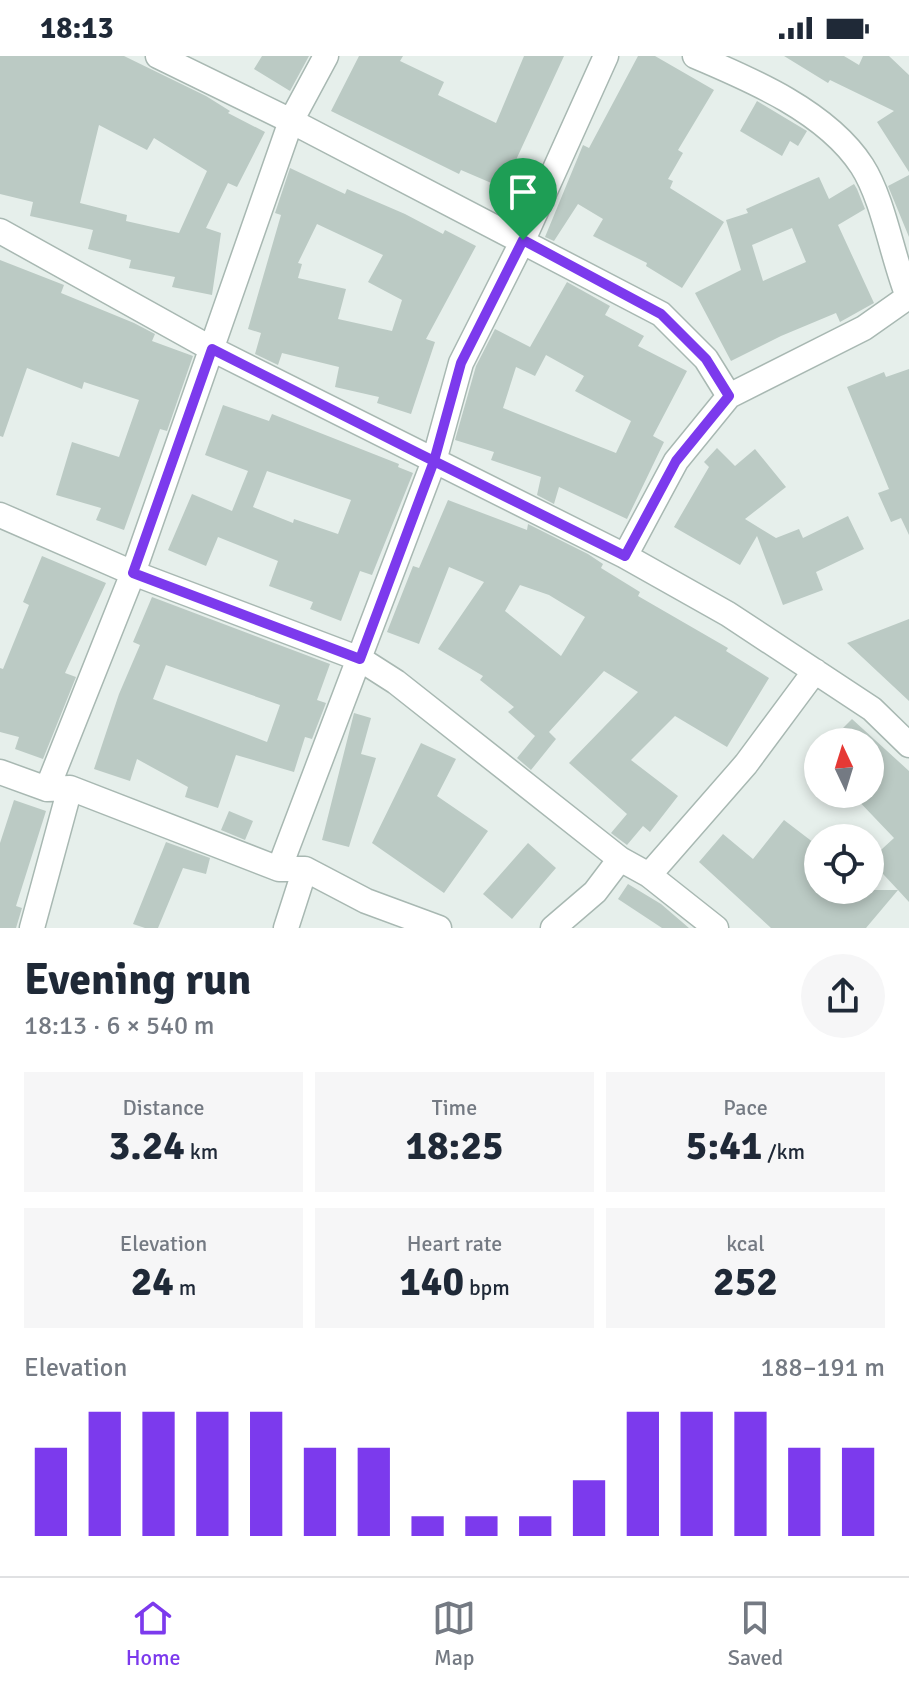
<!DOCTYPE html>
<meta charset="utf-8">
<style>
body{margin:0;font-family:Signika,sans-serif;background:#f6f6f7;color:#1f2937;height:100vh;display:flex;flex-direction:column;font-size:30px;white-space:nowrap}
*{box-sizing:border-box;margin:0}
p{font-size:26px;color:#747a83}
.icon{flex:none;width:44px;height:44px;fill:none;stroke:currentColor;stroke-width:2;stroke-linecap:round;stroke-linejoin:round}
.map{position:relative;height:872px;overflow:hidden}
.sheet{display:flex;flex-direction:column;background:#fff;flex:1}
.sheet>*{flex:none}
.needle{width:52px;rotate:356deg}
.buttons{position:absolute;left:804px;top:672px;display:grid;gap:16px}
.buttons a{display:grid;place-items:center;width:80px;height:80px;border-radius:50%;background:#fff;box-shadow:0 4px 12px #0003;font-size:40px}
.pin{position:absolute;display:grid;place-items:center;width:68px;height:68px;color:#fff;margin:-82px -34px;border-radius:50% 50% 50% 0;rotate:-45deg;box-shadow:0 0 8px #0007}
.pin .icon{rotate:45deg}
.round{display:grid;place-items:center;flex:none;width:84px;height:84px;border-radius:42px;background:#f6f6f7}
.overview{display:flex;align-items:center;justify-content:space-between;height:136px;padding:0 24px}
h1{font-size:44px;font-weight:700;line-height:60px}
.stats{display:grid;grid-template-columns:repeat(3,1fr);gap:12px;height:136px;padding:8px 24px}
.stats div{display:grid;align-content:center;border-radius:0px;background:#f6f6f7;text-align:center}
.stats b{font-size:40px;font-weight:700}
.stats small{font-size:22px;font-weight:400}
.stats p{font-size:22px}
.chart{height:224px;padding:16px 24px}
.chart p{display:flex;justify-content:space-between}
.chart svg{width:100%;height:144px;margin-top:8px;stroke:#7c3aed;stroke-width:6}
.status{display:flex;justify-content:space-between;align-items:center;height:56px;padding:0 40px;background:#fff;direction:ltr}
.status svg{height:22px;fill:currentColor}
.dock{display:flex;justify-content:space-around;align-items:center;height:112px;border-top:2px solid #e0e1e3;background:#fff;font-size:22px;color:#747a83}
.dock a{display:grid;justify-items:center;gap:4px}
.dock .selected{color:#7c3aed}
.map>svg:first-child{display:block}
.building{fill:#bbcac4;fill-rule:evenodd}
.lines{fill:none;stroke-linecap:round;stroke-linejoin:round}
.minor-casing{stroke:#a8b8b2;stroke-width:27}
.minor{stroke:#fff;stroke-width:24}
.route-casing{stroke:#fff;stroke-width:16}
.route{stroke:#7c3aed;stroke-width:10}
</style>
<div class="status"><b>18:13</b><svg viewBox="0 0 49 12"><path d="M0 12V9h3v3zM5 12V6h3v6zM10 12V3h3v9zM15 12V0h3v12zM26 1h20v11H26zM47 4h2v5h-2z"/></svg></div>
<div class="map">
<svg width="909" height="872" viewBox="0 0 909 872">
<rect width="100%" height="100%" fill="#e6efeb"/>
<!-- building -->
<path class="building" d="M 0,0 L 124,0 L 206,40 L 230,55 L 228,57 L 265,76 L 237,131 L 228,127 L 206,172 L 221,177 L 212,239 L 172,231 L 175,221 L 129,212 L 131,204 L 88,193 L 93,174 L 30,160 L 33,146 L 0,138 ZM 99,69 L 147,94 L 154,82 L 207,115 L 179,177 L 126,165 L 127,159 L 80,147 Z
M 262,0 L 309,0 L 290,35 L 254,13 Z
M 359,0 L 403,0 L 400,5 L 444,26 L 438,39 L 496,67 L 524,0 L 564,0 L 503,132 L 461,114 L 459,118 L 331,55 Z
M 638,0 L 655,0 L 714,34 L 678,94 L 683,97 L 668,123 L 673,125 L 670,132 L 724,166 L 682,232 L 646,210 L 647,207 L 593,180 L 603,163 L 578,148 L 554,185 L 545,181 L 583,89 L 589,92 Z
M 784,0 L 844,0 L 859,9 L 863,0 L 889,0 L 909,19 L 909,116 L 877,66 L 894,55 L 830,24 L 828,27 Z
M 757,45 L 807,75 L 798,90 L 790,85 L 782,100 L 740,75 Z
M 290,112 L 345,138 L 347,133 L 405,158 L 443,178 L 445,174 L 476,190 L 426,283 L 435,286 L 411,358 L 377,347 L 379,341 L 335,331 L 339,311 L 282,297 L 278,309 L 255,298 L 261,277 L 248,273 L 281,159 L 275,157 ZM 317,168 L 383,199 L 368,226 L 402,244 L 392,275 L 338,263 L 346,233 L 298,222 L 302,208 L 298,207 Z
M 909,119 L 909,181 L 888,130 Z
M 819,121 L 829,143 L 854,128 L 857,133 L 865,153 L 838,169 L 874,247 L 840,266 L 836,257 L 781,280 L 731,305 L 695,237 L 741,214 L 726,164 L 748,157 L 746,153 ZM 792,172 L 806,206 L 763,225 L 752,189 Z
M 0,204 L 64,229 L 61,237 L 134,267 L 155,278 L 152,285 L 193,300 L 167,375 L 160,373 L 124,474 L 96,464 L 101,452 L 56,439 L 72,386 L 119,401 L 139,344 L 84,326 L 82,333 L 27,312 L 3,381 L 0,380 Z
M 567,226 L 610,250 L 605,259 L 644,280 L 638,290 L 687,315 L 653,380 L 664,386 L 627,463 L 559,431 L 554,448 L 537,439 L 541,421 L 491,404 L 494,396 L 455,384 L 476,310 L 495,273 L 530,291 ZM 546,299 L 584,320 L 575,335 L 631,365 L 616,397 L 503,352 L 516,311 L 535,320 Z
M 909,313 L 909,479 L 901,462 L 891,466 L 878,437 L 889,433 L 847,331 L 884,316 L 886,321 Z
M 223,349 L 269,365 L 272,358 L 399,408 L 398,411 L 413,417 L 372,519 L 360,515 L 341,565 L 310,553 L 313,546 L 269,530 L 278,505 L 218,481 L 206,510 L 168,494 L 192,438 L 232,455 L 248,415 L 205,399 ZM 267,415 L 351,444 L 338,478 L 294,463 L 293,467 L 253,451 Z
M 717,392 L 735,410 L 755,393 L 786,431 L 745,463 L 776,482 L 799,473 L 803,482 L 848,460 L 864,493 L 816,516 L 823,534 L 783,549 L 757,480 L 740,509 L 674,471 L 709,411 L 704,406 Z
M 448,444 L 527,474 L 528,468 L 588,498 L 603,508 L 601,512 L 640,536 L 638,540 L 728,592 L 726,595 L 769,622 L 727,691 L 675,660 L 631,704 L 678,740 L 650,776 L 643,770 L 627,789 L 611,777 L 627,758 L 569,707 L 638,636 L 604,615 L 549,676 L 556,683 L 531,714 L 517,702 L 535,680 L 508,656 L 514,651 L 480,624 L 483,620 L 438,593 L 484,526 L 449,511 L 419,588 L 387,576 L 413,510 L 419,512 ZM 520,529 L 549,539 L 585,561 L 561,600 L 505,555 Z
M 42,500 L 106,527 L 65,617 L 76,621 L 43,703 L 15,693 L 19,681 L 0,676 L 0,612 L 3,613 L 29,549 L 23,546 Z
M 152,541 L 330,608 L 317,644 L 326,647 L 312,683 L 305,681 L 294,716 L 236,699 L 218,752 L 185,741 L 188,731 L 137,703 L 130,725 L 94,713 L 119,638 L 140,589 L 133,586 ZM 166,609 L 280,649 L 267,686 L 153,643 Z
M 909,563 L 909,645 L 847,587 Z
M 354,657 L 371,662 L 361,698 L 376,702 L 349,791 L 322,784 Z
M 852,663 L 909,715 L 909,846 L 898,834 L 866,872 L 771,872 L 699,806 L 723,778 L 753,803 L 784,764 L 818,790 L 818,834 L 898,834 L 870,804 L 894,782 L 852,738 L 870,738 L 870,686 L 829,686 Z
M 421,687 L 456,703 L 437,740 L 488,775 L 444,837 L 372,787 Z
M 14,744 L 46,755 L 16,850 L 22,852 L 16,872 L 0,872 L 0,787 Z
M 229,755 L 253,765 L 245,784 L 221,774 Z
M 166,786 L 210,802 L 206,818 L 183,812 L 158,872 L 145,872 L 133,868 Z
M 528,787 L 556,812 L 512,863 L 483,838 Z
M 628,828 L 661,848 L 689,872 L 662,872 L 618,843 Z"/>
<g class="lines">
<!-- minor casing -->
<g class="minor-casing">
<path id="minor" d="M 158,0 L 291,65 L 661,258 L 706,303 L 729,340
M 695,0 C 752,24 827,56 862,110 C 884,144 893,205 909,243
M 0,175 L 212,293 L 625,500 L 728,558 L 872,653 L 909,689
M 0,459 L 133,517 L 360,603 L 396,626 L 620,803 L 649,819 L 716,872
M 625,500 L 676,405 L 729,340 L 864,272 L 908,241
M 0,716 L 47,733 L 70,732 L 279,813 L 305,813 L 366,845 L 439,872
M 47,733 L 133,517 L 291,65 L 326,0
M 279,813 L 434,405 L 461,307 L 523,184 L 606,0
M 649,819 L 746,708 L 815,615
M 32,872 L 70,732
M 286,872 L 305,813
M 553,872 L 595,836 L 620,803"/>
</g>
<!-- minor -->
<use href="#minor" class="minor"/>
</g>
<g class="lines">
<!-- route casing -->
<g class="route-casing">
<path id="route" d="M 523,184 L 461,307 L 434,405 L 360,603 L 133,517 L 212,293 C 349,363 487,432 625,500 L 676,405 L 729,340 L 706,303 L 661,258 L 523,184"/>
</g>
<!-- route -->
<use href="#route" class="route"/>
</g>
</svg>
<div class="buttons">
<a><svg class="needle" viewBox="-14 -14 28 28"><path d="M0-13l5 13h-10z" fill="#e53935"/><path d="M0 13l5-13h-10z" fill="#747a83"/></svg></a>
<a><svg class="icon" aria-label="locate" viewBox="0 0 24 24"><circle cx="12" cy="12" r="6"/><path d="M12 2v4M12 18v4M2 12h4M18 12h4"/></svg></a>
</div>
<div class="pin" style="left:523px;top:184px;background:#1e9e55"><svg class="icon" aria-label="arrive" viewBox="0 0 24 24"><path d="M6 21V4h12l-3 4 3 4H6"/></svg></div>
</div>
<section class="sheet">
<div class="overview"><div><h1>Evening run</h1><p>18:13 · 6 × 540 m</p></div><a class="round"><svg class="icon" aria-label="share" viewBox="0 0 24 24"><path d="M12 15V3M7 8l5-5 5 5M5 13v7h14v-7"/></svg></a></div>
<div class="stats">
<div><p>Distance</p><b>3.24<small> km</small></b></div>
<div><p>Time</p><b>18:25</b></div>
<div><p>Pace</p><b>5:41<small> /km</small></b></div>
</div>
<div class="stats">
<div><p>Elevation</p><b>24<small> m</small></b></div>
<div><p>Heart rate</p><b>140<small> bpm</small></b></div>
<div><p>kcal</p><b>252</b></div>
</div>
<div class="chart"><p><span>Elevation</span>188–191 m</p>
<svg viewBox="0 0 160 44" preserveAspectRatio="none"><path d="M5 44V17M15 44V6M25 44V6M35 44V6M45 44V6M55 44V17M65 44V17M75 44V38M85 44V38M95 44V38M105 44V27M115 44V6M125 44V6M135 44V6M145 44V17M155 44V17"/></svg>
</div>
</section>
<nav class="dock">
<a class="selected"><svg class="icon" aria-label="home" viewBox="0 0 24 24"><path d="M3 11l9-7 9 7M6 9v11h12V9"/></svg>Home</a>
<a><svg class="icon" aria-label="map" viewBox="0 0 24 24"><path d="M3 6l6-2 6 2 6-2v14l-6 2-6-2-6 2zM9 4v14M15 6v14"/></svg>Map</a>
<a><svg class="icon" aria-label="saved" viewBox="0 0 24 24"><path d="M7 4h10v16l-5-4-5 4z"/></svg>Saved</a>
</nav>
